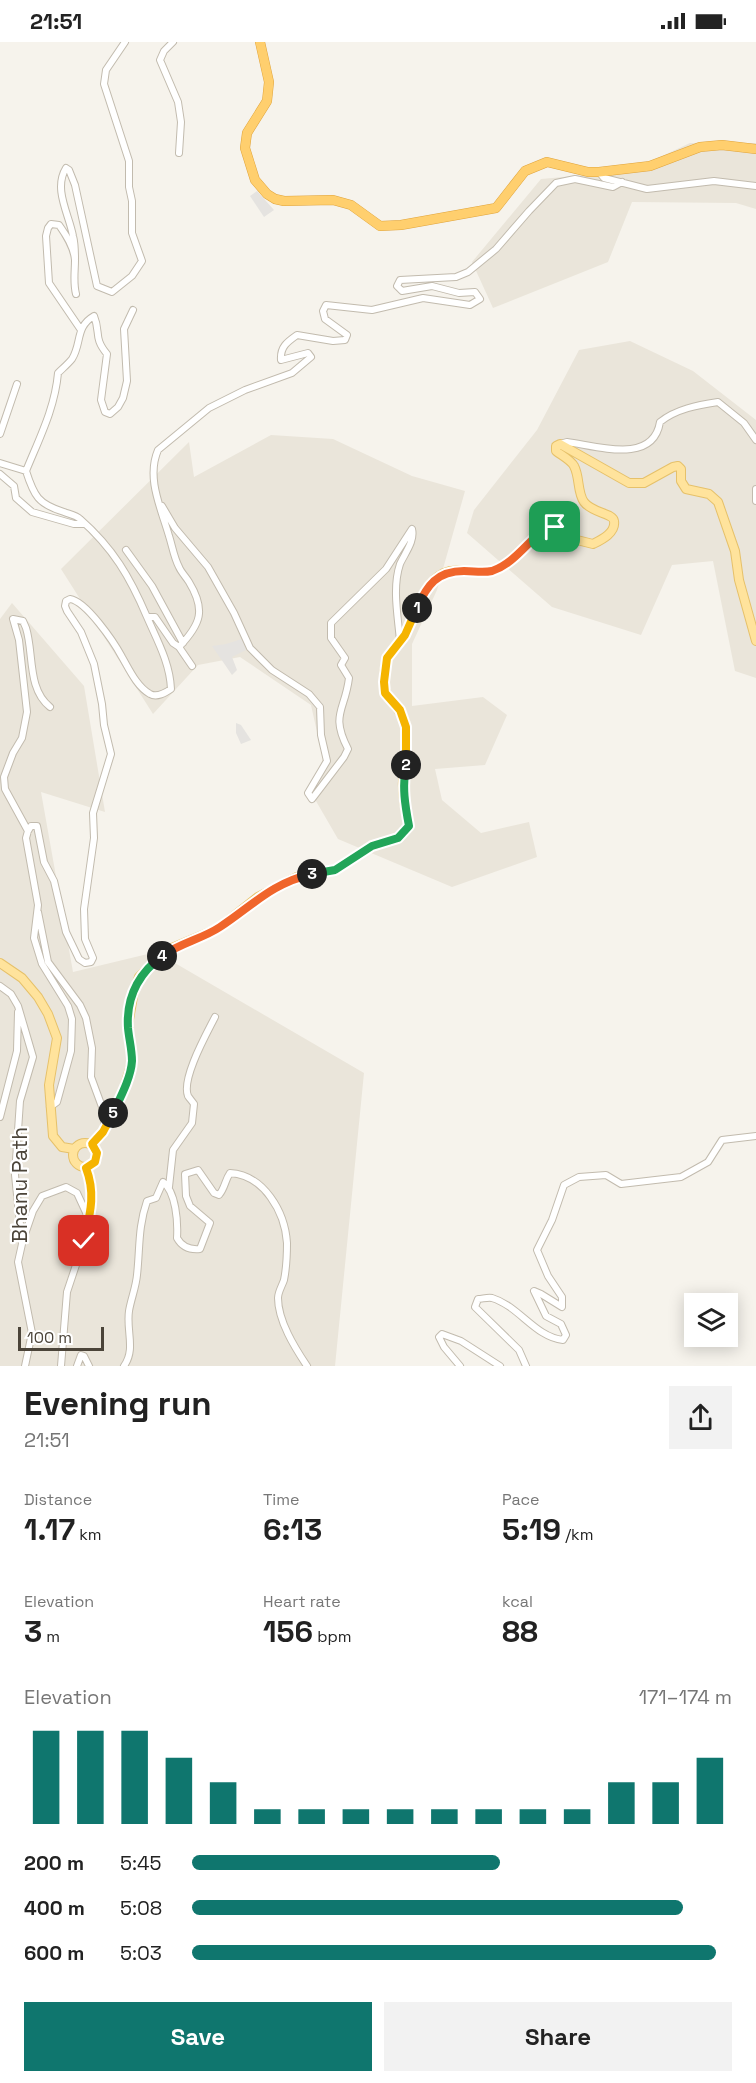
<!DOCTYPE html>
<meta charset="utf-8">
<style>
body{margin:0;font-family:"Space Grotesk",sans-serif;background:#f2f2f2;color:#222;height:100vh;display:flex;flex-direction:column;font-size:22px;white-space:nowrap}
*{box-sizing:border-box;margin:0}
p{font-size:20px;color:#767676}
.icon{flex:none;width:33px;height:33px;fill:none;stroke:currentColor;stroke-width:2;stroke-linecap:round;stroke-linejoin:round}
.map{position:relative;height:1324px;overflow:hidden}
.sheet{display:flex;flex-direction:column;background:#fff;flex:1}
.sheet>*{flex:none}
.fabs{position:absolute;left:684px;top:1251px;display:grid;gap:12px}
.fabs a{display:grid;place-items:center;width:54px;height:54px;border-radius:0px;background:#fff;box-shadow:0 3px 15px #0003;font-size:30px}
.scale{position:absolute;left:18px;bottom:15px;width:86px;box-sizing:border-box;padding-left:6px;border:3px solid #4b4439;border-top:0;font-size:16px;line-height:21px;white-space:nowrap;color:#4b4439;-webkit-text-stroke:4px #fff;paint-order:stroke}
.pin{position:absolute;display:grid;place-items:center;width:51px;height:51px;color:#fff;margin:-26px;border-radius:12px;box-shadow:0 3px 9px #0006}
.km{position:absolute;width:30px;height:30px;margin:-15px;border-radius:50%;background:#222;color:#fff;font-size:16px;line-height:30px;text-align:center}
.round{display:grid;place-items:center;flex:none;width:63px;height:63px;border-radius:0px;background:#f2f2f2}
.headline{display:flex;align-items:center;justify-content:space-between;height:102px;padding:0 24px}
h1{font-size:33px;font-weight:600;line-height:45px}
.stats{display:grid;grid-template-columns:repeat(3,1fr);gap:9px;height:102px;padding:6px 24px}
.stats div{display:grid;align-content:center}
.stats b{font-size:30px;font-weight:600}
.stats small{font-size:16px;font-weight:400}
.stats p{font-size:16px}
.chart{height:168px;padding:12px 24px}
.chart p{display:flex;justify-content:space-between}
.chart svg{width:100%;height:108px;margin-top:6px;stroke:#0f766e;stroke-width:6}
.primary-button{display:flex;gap:12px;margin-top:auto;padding:12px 24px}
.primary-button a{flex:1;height:69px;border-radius:0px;background:#0f766e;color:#fff;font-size:24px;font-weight:600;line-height:69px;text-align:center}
.primary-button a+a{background:#f2f2f2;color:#222}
ul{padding:0 24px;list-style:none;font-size:20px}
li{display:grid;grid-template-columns:96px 72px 1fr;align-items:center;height:45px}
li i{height:15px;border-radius:8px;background:#0f766e}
.status{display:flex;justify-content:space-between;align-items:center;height:42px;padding:0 30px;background:#fff;direction:ltr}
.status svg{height:16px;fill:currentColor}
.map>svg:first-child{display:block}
.residential{fill:#eae5da}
.parking{fill:#e5e3e0}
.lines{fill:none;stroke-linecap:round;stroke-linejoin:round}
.minor-casing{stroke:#c2bbae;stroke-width:8}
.major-casing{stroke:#e6c16a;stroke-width:10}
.highway-casing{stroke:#e0a43c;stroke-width:10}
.minor{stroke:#fff;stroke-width:6}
.major{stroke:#ffe39c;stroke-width:8}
.highway{stroke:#ffcf6e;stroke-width:9}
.split-1-casing{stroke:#fff;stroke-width:12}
.split-2-casing{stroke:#fff;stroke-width:12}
.split-3-casing{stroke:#fff;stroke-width:12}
.split-4-casing{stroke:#fff;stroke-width:12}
.split-5-casing{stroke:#fff;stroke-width:12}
.split-6-casing{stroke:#fff;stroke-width:12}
.split-1{stroke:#f0652b;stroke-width:8}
.split-2{stroke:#f5b400;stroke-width:8}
.split-3{stroke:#22a559;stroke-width:8}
.split-4{stroke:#f0652b;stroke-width:8}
.split-5{stroke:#22a559;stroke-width:8}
.split-6{stroke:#f5b400;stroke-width:8}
.labels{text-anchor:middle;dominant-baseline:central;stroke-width:4.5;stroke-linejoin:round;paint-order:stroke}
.street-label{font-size:21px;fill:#4b4439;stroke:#fff}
</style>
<div class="status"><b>21:51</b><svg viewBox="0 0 49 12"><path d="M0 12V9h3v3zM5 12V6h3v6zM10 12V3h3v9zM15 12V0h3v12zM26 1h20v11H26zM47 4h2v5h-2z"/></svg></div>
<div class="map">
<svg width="756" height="1324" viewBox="0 0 756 1324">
<rect width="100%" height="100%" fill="#f6f3ec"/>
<!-- residential -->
<path class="residential" d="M 690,101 L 756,101 L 756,167 L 736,161 L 632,160 L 608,220 L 493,266 L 472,220 L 541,137 L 630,129 Z
M 630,299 L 693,329 L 756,378 L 756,636 L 735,629 L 713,519 L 672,523 L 641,593 L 552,565 L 467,491 L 474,468 L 537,388 L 579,308 Z
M 271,393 L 333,397 L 412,434 L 465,449 L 437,548 L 412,602 L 412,664 L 483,655 L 507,673 L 485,723 L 435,727 L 442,758 L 481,791 L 529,780 L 537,815 L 452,845 L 338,797 L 309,747 L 323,717 L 311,663 L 240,615 L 198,623 L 153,672 L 61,527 L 189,400 L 194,435 Z
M 12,561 L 84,644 L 105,770 L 41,750 L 73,930 L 156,910 L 364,1031 L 335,1324 L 0,1324 L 0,577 Z"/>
<!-- parking -->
<path class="parking" d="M 257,149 L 274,168 L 264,175 L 250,154 Z
M 242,597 L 246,608 L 232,615 L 237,628 L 232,633 L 212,604 L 226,602 Z
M 236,681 L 241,683 L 251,698 L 241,702 L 236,691 Z"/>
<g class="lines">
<!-- minor casing -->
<g class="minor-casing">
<path id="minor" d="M 173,0 L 164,9 L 160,18 L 178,60 L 181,80 L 179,111
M 599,130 L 604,136 L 647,147 L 714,139 L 756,144
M 75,217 C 75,209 75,201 73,194 C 69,172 53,147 66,126 L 69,128 L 75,143 L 97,244 L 112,250 L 132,234 L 142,219 L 132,191 L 132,159 L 129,145 L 129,119 L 104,42 L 106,28 L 125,0
M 76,252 C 73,240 75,230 75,218 C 74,205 66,193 59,183 L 51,182 L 48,186 L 46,194 L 49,241 L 81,288
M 133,268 L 124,287 L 127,339 L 123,356 L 118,365 L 110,372 L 105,370 L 101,358 L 107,312 C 93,295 101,291 94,274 C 75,285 82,301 72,317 C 68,322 62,327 58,331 C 55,366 39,397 26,429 C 34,454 38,462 64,470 C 69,472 76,473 80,477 C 113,506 130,535 147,575
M 0,392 L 17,342
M 560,402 L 567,400 C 597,404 653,423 660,380 C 676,367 698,363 718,360 L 744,381 L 756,398
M 0,421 L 26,429
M 0,432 L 14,444 L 16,456 L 32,470 L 74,482 L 84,482
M 756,447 L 756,459
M 162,464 L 175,486 L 208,525 L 234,571 L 250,606 L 272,628 L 309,652 L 320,665 L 321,693 L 327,719 L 308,751 L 312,757 L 344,715 L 348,707 C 330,672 345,669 349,636 L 341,623 L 345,616 L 331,596 L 331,581 L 386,527 L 412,487 C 415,499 405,511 400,522 C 392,546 398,574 400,599
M 126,508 L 152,544 L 183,601
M 179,605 L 192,624
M 28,789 L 5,747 L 4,735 L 13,711 L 22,696 L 27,670 L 19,598 L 13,577 L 23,579 L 26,586 C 34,611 27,647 50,665
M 38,870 L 48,920 L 80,963 L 86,976 L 92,1006 L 91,1035 L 105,1073 L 104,1084
M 0,944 L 11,952 L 18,964 L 33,1015 L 20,1059 L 15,1133 L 22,1202 L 18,1220 L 32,1291 L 25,1324
M 50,1065 L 57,1060 L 71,1009 L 72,977 L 68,964 L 42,922 L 34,896 L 38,863 L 26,796 L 28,789 L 31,784 L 37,784 L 44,820 L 54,839 L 66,890 L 79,917 L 85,921 L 91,920 L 93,916 L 85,897 L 84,867 L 94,796 L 93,771 L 111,712 L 104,683 L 102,662 L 94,622 L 81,590 L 67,569 L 65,564 L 66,559 L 70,557 C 86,559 114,600 122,615 C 129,627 137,645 150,652 C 157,656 165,651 171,647 C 170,621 157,598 147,575 L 155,575 L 173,601 L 179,605 C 201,582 206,568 189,540 C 186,535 181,530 179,525 C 174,516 172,503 169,494 C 161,466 146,436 158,408 L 209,366 L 245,348 L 292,331 L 311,315 L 308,311 L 281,318 C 280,305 287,300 297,293 L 333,299 L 345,298 L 347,293 L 325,277 L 323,269 L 326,263 L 372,268 L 423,256 L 470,263 L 480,257 L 475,250 L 459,251 L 432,244 L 402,249 L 397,244 L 400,238 L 456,235 L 468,230 L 496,207 L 529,169 L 556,141 L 575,137 L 613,145 L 622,140
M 0,1075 L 17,1009 L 18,970
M 169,1145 L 173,1108 L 192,1081 L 194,1062 C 192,1059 190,1057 188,1054 C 181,1037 207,991 215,975
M 23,1198 L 33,1169 L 42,1154 L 66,1145 L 77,1151 L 89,1177
M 61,1324 L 67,1250 L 84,1199 L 91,1166 L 92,1142 L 86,1126
M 77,1324 L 81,1313 L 84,1314 L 89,1324
M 124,1324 C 136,1307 126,1289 129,1269 C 131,1257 136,1245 137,1233 C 140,1206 138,1185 147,1159 L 156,1156 L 163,1140 C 176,1150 178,1180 177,1196 C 182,1205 190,1208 200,1207 L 210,1181 L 190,1164 L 186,1154 L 185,1132 L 198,1128 L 214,1151 L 219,1153 C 225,1146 225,1138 230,1131 C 264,1133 285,1170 287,1201 C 287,1212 286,1228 284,1238 C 282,1244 278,1250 278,1256 C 278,1279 295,1306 307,1324
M 460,1324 L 444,1305 L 439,1295 L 442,1292 L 461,1299 L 500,1324
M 526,1324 L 519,1308 L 475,1265 L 478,1257 C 482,1257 488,1255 492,1256 C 519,1264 535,1295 563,1298 L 566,1293 L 561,1282 L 546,1274 L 534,1249 L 541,1252 L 562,1265 L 562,1255 L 548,1234 L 537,1208 L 552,1178 L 564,1143 L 579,1135 L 606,1133 L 621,1142 L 681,1135 L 708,1120 L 722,1098 L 756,1094"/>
</g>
<!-- major casing -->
<g class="major-casing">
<path id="major" d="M 0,921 L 22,936 L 38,955 L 48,972 L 57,996 L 49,1043 L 53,1094 L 62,1105 L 74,1107
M73 1113a12 12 0 1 1 24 0a12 12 0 1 1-24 0Z
M 92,1102 L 103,1090 L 123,1050 L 132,1020 L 128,983 L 134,949 L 139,935 L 155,920 L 174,905 L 219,886 L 258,855 L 297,835 L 335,828 L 372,804 L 398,796 L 409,785 C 406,770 402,754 403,739 C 404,721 409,703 406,684 C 403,666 384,658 384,641 C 384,634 385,624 387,618 C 390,608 400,601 405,592 C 417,572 420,543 444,531 C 459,524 478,534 494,528 C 515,520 529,498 547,485 L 561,487 L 577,498 L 593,502 C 601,498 616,491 614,479 C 613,471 592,471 584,460 C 577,450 580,435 574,424 C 571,418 561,413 556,409 L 556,404 L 560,402 L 629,441 L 644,441 L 673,425 L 678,424 L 681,427 L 681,439 L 686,447 L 709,452 L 718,460 L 735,509 L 739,538 L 756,599"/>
</g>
<!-- highway casing -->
<g class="highway-casing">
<path id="highway" d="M 260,0 L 269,40 L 267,59 L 247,91 L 245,106 L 255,138 L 267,152 L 275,157 L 284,159 L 333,158 L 351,163 L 380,184 L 401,183 L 496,166 L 525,129 L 547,120 L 588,130 L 599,130 L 650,124 L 700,105 L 722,103 L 756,107"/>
</g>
<!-- minor -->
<use href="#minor" class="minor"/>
<!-- major -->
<use href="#major" class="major"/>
<!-- highway -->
<use href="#highway" class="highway"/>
</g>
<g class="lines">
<!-- split-1 casing -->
<g class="split-1-casing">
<path id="split-1" d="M 417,566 C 427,543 437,529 464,529 C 474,529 482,531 492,529 C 514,522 529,498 547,485 L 555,485"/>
</g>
<!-- split-2 casing -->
<g class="split-2-casing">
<path id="split-2" d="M 406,723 L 406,685 L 400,668 L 385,651 L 384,640 L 387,616 L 405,593 L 417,566"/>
</g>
<!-- split-3 casing -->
<g class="split-3-casing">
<path id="split-3" d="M 312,832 L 335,828 L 372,804 L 398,796 L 409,784 C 405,763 402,745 406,723"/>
</g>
<!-- split-4 casing -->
<g class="split-4-casing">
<path id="split-4" d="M 162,914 C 180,901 202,897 220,885 C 252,864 272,841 312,832"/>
</g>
<!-- split-5 casing -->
<g class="split-5-casing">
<path id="split-5" d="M 113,1071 C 120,1056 131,1036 132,1019 C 132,1008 129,997 128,986 C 126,955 138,932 162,914"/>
</g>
<!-- split-6 casing -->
<g class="split-6-casing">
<path id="split-6" d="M 84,1199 C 90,1172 96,1152 86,1126 L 95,1120 L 97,1111 L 92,1102 L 103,1090 L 113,1071"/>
</g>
<!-- split-1 -->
<use href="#split-1" class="split-1"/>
<!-- split-2 -->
<use href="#split-2" class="split-2"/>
<!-- split-3 -->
<use href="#split-3" class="split-3"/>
<!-- split-4 -->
<use href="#split-4" class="split-4"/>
<!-- split-5 -->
<use href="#split-5" class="split-5"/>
<!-- split-6 -->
<use href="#split-6" class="split-6"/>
</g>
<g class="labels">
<!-- street labels -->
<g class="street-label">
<text transform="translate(19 1143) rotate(-90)">Bhanu Path</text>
</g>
</g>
</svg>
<div class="fabs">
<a><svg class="icon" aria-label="layers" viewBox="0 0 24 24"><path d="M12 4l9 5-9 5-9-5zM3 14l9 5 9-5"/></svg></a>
</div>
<div class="scale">100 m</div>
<div class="pin" style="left:555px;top:485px;background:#1e9e55"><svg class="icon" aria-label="arrive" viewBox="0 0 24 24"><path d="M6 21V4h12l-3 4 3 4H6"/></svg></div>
<div class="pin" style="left:84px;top:1199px;background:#d93025"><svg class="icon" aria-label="check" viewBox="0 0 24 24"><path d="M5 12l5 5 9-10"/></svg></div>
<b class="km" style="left:417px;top:566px">1</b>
<b class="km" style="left:406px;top:723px">2</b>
<b class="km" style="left:312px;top:832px">3</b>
<b class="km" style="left:162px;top:914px">4</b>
<b class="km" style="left:113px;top:1071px">5</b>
</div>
<section class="sheet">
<div class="headline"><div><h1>Evening run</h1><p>21:51</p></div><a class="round"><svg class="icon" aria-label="share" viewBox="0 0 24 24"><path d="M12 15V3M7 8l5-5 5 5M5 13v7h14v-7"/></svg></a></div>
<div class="stats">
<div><p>Distance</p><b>1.17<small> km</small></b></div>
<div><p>Time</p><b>6:13</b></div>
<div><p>Pace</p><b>5:19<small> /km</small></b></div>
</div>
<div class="stats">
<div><p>Elevation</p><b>3<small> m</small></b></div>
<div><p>Heart rate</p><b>156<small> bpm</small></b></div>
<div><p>kcal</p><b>88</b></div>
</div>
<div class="chart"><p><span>Elevation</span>171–174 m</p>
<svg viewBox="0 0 160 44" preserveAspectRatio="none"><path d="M5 44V6M15 44V6M25 44V6M35 44V17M45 44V27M55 44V38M65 44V38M75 44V38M85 44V38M95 44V38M105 44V38M115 44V38M125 44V38M135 44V27M145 44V27M155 44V17"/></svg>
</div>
<ul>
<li><b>200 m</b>5:45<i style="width:57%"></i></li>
<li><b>400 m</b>5:08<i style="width:91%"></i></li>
<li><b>600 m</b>5:03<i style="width:97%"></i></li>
</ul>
<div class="primary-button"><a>Save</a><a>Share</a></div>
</section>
